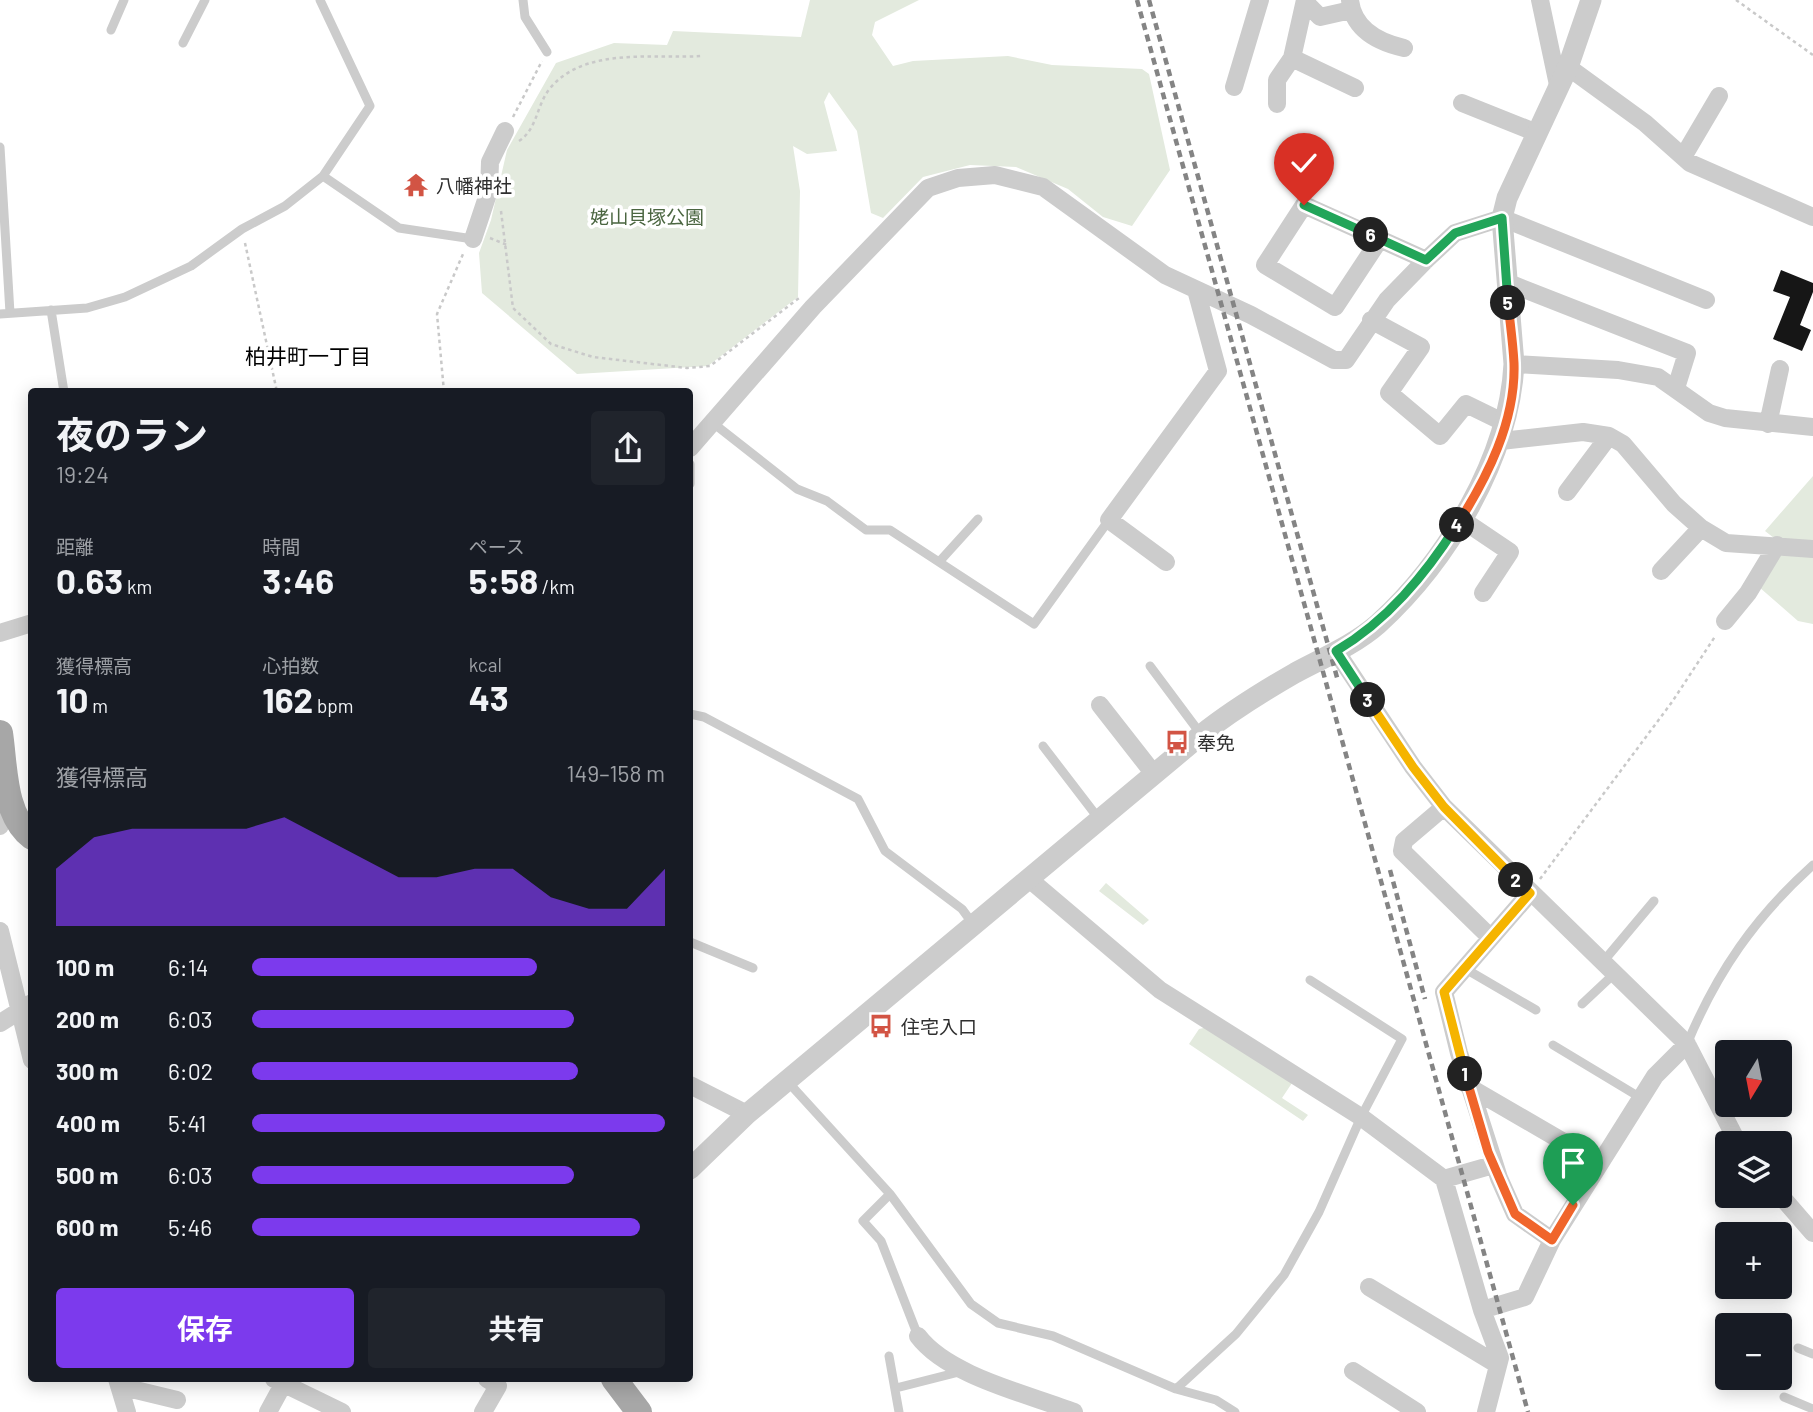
<!DOCTYPE html>
<html lang="ja">
<meta charset="utf-8">
<style>
body{margin:0;font-family:Barlow,"Noto Sans JP",sans-serif;background:#20242c;color:#f1f3f6;height:100vh;display:flex;flex-direction:column;font-size:26px;white-space:nowrap}
*{box-sizing:border-box;margin:0}
p{font-size:23px;color:#9ea1a6}
.icon{flex:none;width:38px;height:38px;fill:none;stroke:currentColor;stroke-width:2;stroke-linecap:round;stroke-linejoin:round}
.map{position:relative;flex:1;overflow:hidden}
.details{position:absolute;left:28px;top:388px;width:665px;height:994px;display:flex;flex-direction:column;background:#171b24;border-radius:7px;box-shadow:0 4px 18px #0003}
.details>*{flex:none}
.needle{width:46px;rotate:190deg}
.fabs{position:absolute;left:1715px;top:1040px;display:grid;gap:14px}
.fabs a{display:grid;place-items:center;width:77px;height:77px;border-radius:7px;background:#171b24;box-shadow:0 4px 18px #0003;font-size:35px}
.pin{position:absolute;display:grid;place-items:center;width:60px;height:60px;color:#fff;margin:-72px -30px;border-radius:50% 50% 50% 0;rotate:-45deg;box-shadow:0 0 7px #0007}
.pin .icon{rotate:45deg}
.km{position:absolute;width:35px;height:35px;margin:-18px;border-radius:50%;background:#222;color:#fff;font-size:19px;line-height:35px;text-align:center}
.round{display:grid;place-items:center;flex:none;width:74px;height:74px;border-radius:7px;background:#20242c}
.overview{display:flex;align-items:center;justify-content:space-between;height:119px;padding:0 28px}
h1{font-size:38px;font-weight:700;line-height:52px}
.stats{display:grid;grid-template-columns:repeat(3,1fr);gap:10px;height:119px;padding:7px 28px}
.stats div{display:grid;align-content:center}
.stats b{font-size:35px;font-weight:700}
.stats small{font-size:19px;font-weight:400}
.stats p{font-size:19px}
.chart{height:196px;padding:14px 28px}
.chart p{display:flex;justify-content:space-between}
.chart svg{width:100%;height:126px;margin-top:7px;fill:#7c3aed;opacity:.7}
.action{display:flex;gap:14px;margin-top:auto;padding:14px 28px}
.action a{flex:1;height:80px;border-radius:7px;background:#7c3aed;color:#fff;font-size:28px;font-weight:700;line-height:80px;text-align:center}
.action a+a{background:#20242c;color:#f1f3f6}
ul{padding:0 28px;list-style:none;font-size:23px}
li{display:grid;grid-template-columns:112px 84px 1fr;align-items:center;height:52px}
li i{height:18px;border-radius:9px;background:#7c3aed}
.map>svg:first-child{display:block}
.green{fill:#e3eade}
.building{fill:#161616}
.lines{fill:none;stroke-linecap:round;stroke-linejoin:round}
.path{stroke:#c9c9c9;stroke-width:2.5;stroke-dasharray:3.5 3.5;stroke-linecap:butt}
.service{stroke:#ccc;stroke-width:9}
.minor{stroke:#ccc;stroke-width:18}
.tertiary{stroke:#ccc;stroke-width:21}
.primary{stroke:#a7a7a7;stroke-width:26}
.rail{stroke:#848484;stroke-width:4.5;stroke-dasharray:7 5;stroke-linecap:butt}
.split-1-casing{stroke:#fff;stroke-width:14}
.split-2-casing{stroke:#fff;stroke-width:14}
.split-3-casing{stroke:#fff;stroke-width:14}
.split-4-casing{stroke:#fff;stroke-width:14}
.split-5-casing{stroke:#fff;stroke-width:14}
.split-6-casing{stroke:#fff;stroke-width:14}
.split-7-casing{stroke:#fff;stroke-width:14}
.split-1{stroke:#f0652b;stroke-width:9}
.split-2{stroke:#f5b400;stroke-width:9}
.split-3{stroke:#f5b400;stroke-width:9}
.split-4{stroke:#22a559;stroke-width:9}
.split-5{stroke:#f0652b;stroke-width:9}
.split-6{stroke:#22a559;stroke-width:9}
.split-7{stroke:#22a559;stroke-width:9}
.labels{text-anchor:middle;dominant-baseline:central;stroke-width:7;stroke-linejoin:round;paint-order:stroke}
.poi-label{font-size:19px;fill:#2f2f2f;stroke:#fff;text-anchor:start}
.park-label{font-size:19px;fill:#4b6641;stroke:#fff}
.neighbourhood-label{font-size:21px;fill:#000;stroke:#fff}
</style>
<div class="map">
<svg width="1813" height="1412" viewBox="0 0 1813 1412">
<rect width="100%" height="100%" fill="#fff"/>
<!-- green -->
<path class="green" d="M 810,0 L 919,0 L 875,22 L 872,35 L 893,66 L 913,61 L 1008,56 L 1052,65 L 1142,69 L 1149,74 L 1170,170 L 1132,226 L 1103,217 L 1068,189 L 1016,167 L 970,165 L 923,177 L 883,218 L 871,213 L 857,131 L 829,92 L 824,102 L 837,151 L 807,154 L 793,146 L 800,191 L 798,297 L 708,366 L 577,374 L 482,293 L 479,253 L 491,220 L 507,150 L 556,63 L 614,43 L 667,45 L 673,31 L 801,37 Z
M 1813,476 L 1813,624 L 1798,621 L 1759,587 L 1774,538 L 1765,531 Z
M 1106,883 L 1149,920 L 1143,925 L 1099,891 Z
M 1208,1027 L 1292,1083 L 1282,1098 L 1308,1115 L 1303,1121 L 1189,1044 L 1199,1029 Z"/>
<!-- building -->
<path class="building" d="M 1781,270 L 1813,283 L 1813,292 L 1800,325 L 1811,330 L 1802,351 L 1773,339 L 1790,297 L 1773,291 Z"/>
<g class="lines">
<!-- path -->
<path class="path" d="M 1736,0 L 1813,55
M 513,117 L 542,61
M 519,141 C 537,129 536,108 548,91 C 581,46 654,59 702,56
M 501,211 L 513,308 L 551,344 L 593,357 L 687,368 L 710,366 L 799,298
M 490,238 L 507,245
M 245,243 L 277,392
M 444,392 L 437,314 L 463,254
M 1540,879 L 1672,702 L 1716,635"/>
<!-- service -->
<path class="service" d="M 523,0 L 525,17 L 547,52
M 111,30 L 124,0
M 183,43 L 205,0
M 0,147 L 10,313
M 323,176 L 399,228 L 473,239
M 51,310 L 64,392
M 0,314 L 87,308 L 125,297 L 191,266 L 242,229 L 285,206 L 323,176 L 370,106 L 320,0
M 713,423 L 797,489 L 827,501 L 866,530 L 890,530 L 1034,624 L 1109,520
M 690,464 L 690,484
M 939,562 L 978,519
M 1150,666 L 1200,733
M 690,714 L 704,717 L 858,799 L 885,851 L 962,909 L 973,924
M 1043,746 L 1099,819
M 690,942 L 753,968
M 1602,963 L 1654,901
M 1464,968 L 1536,1010
M 1582,1004 L 1614,974
M 1687,1044 C 1717,972 1755,917 1813,865
M 1553,1045 L 1641,1098
M 788,1082 L 890,1194 L 971,1304 L 998,1323 L 1053,1336 L 1176,1389 L 1216,1400 L 1235,1412
M 890,1194 L 863,1221 L 881,1241 L 918,1336
M 1798,1348 L 1813,1354
M 889,1356 L 899,1412
M 896,1388 L 963,1371
M 1176,1389 L 1236,1334 L 1284,1275 L 1319,1212 L 1361,1117 L 1402,1039 L 1310,980
M 1784,1397 L 1813,1409"/>
<!-- minor -->
<path class="minor" d="M 1305,0 L 1292,58 L 1355,88
M 1350,0 C 1353,29 1378,42 1404,48
M 1540,0 L 1558,85
M 1305,2 L 1320,17 L 1351,10
M 1568,67 L 1645,123 L 1690,163 L 1813,217
M 1234,87 L 1260,0
M 1462,103 L 1537,133
M 1277,104 L 1277,80 L 1292,58
M 1683,157 L 1719,96
M 473,239 L 489,191 L 490,162 L 505,131
M 1380,239 L 1335,307 L 1265,265 L 1304,205 L 1426,260
M 1506,282 L 1687,353 L 1676,388
M 1371,320 L 1421,347 L 1389,393 L 1440,436 L 1466,404 L 1505,423
M 1514,364 L 1618,370 L 1658,377 L 1709,413 L 1725,418 L 1813,427
M 1768,424 L 1780,369
M 1501,441 L 1583,432 L 1609,436 L 1623,444 L 1674,504 L 1701,528 L 1726,543 L 1813,549
M 690,448 L 813,307 L 928,188 L 958,178 L 995,175 L 1043,187 L 1165,275 L 1251,315 L 1334,360 L 1346,360 L 1387,300 L 1426,260 L 1455,233 L 1502,218 L 1706,300
M 1567,492 L 1609,436
M 1461,519 L 1510,552 L 1483,593
M 1166,562 L 1109,520 L 1218,371 L 1196,290
M 1661,571 L 1701,528
M 1725,621 L 1748,593 L 1777,545
M 0,633 L 32,623
M 1336,651 L 1413,767 L 1444,807 L 1687,1044 L 1738,1143
M 1100,705 L 1154,774
M 1444,807 L 1404,841 L 1402,851 L 1491,938
M 0,826 L 10,801
M 1029,879 L 1160,990 L 1361,1117 L 1444,1179 L 1482,1310 L 1500,1358 L 1486,1412
M 1530,893 L 1444,992 L 1459,1053 L 1499,1178 L 1515,1214 L 1552,1240 L 1655,1076 L 1687,1044
M 0,931 L 32,1060
M 0,1023 L 32,1003
M 690,1085 L 747,1114
M 1469,1087 L 1574,1148
M 1444,1179 L 1493,1165
M 1780,1195 L 1813,1233
M 1369,1287 L 1498,1365
M 1482,1310 L 1525,1297 L 1552,1240
M 918,1336 C 948,1376 1028,1394 1074,1412
M 1353,1371 L 1417,1412
M 117,1379 L 127,1412
M 274,1379 L 342,1412
M 119,1386 L 177,1400
M 268,1412 L 286,1379
M 483,1412 L 498,1386 L 487,1379"/>
<!-- tertiary -->
<path class="tertiary" d="M 690,1169 L 747,1114 L 1201,735 C 1231,711 1262,692 1295,673 C 1323,658 1354,645 1378,624 C 1447,561 1509,458 1514,364 L 1502,218 L 1507,198 L 1568,67 L 1591,0"/>
<!-- primary -->
<path class="primary" d="M 0,733 C 5,766 3,815 32,837
M 614,1379 L 639,1412"/>
<!-- rail -->
<path class="rail" d="M 1137,0 L 1528,1412
M 1149,0 L 1338,681
M 1390,870 L 1425,999"/>
</g>
<g class="lines">
<!-- split-1 casing -->
<g class="split-1-casing">
<path id="split-1" d="M 1465,1074 L 1488,1152 L 1515,1214 L 1552,1240 L 1573,1205"/>
</g>
<!-- split-2 casing -->
<g class="split-2-casing">
<path id="split-2" d="M 1465,1074 L 1444,992 L 1530,893 L 1516,880"/>
</g>
<!-- split-3 casing -->
<g class="split-3-casing">
<path id="split-3" d="M 1368,700 L 1413,767 L 1444,807 L 1516,880"/>
</g>
<!-- split-4 casing -->
<g class="split-4-casing">
<path id="split-4" d="M 1368,700 L 1336,651 C 1387,621 1425,575 1457,525"/>
</g>
<!-- split-5 casing -->
<g class="split-5-casing">
<path id="split-5" d="M 1457,525 C 1487,478 1516,421 1514,363 C 1513,343 1510,323 1508,303"/>
</g>
<!-- split-6 casing -->
<g class="split-6-casing">
<path id="split-6" d="M 1371,235 L 1426,260 L 1455,233 L 1502,218 L 1508,303"/>
</g>
<!-- split-7 casing -->
<g class="split-7-casing">
<path id="split-7" d="M 1304,205 L 1371,235"/>
</g>
<!-- split-1 -->
<use href="#split-1" class="split-1"/>
<!-- split-2 -->
<use href="#split-2" class="split-2"/>
<!-- split-3 -->
<use href="#split-3" class="split-3"/>
<!-- split-4 -->
<use href="#split-4" class="split-4"/>
<!-- split-5 -->
<use href="#split-5" class="split-5"/>
<!-- split-6 -->
<use href="#split-6" class="split-6"/>
<!-- split-7 -->
<use href="#split-7" class="split-7"/>
</g>
<!-- icons -->
<defs>
<g id="temple-bare" transform="scale(1.89)"><path d="M0-6L5-2H3V0L6.5 2.5H4V6H1.5V3h-3V6H-4V2.5H-6.5L-3 0V-2H-5Z" fill="#d25444" stroke="#fff" stroke-width="2.5" paint-order="stroke"/></g>
<g id="bus-bare" transform="scale(1.89)"><path d="M-5-6H5V4H4V6H2V4H-2V6H-4V4H-5ZM-3.5-4V0h7V-4ZM-3.5 1.2v1.5H-2V1.2ZM2 1.2v1.5H3.5V1.2Z" fill="#d25444" stroke="#fff" stroke-width="2.5" paint-order="stroke"/></g>
</defs>
<g fill-rule="evenodd">
<use href="#temple-bare" x="416" y="185"/>
<use href="#bus-bare" x="1177" y="742"/>
<use href="#bus-bare" x="881" y="1026"/>
</g>
<g class="labels">
<!-- poi labels -->
<g class="poi-label">
<text x="436" y="185">八幡神社</text>
<text x="1197" y="742">奉免</text>
<text x="901" y="1026">住宅入口</text>
</g>
<!-- park labels -->
<g class="park-label">
<text x="647" y="216">姥山貝塚公園</text>
</g>
<!-- neighbourhood labels -->
<g class="neighbourhood-label">
<text x="308" y="355">柏井町一丁目</text>
</g>
</g>
</svg>
<div class="fabs">
<a><svg class="needle" viewBox="-14 -14 28 28"><path d="M0-13l5 13h-10z" fill="#e53935"/><path d="M0 13l5-13h-10z" fill="#9ea1a6"/></svg></a>
<a><svg class="icon" aria-label="layers" viewBox="0 0 24 24"><path d="M12 4l9 5-9 5-9-5zM3 14l9 5 9-5"/></svg></a>
<a>+</a>
<a>−</a>
</div>
<div class="pin" style="left:1573px;top:1205px;background:#1e9e55"><svg class="icon" aria-label="arrive" viewBox="0 0 24 24"><path d="M6 21V4h12l-3 4 3 4H6"/></svg></div>
<div class="pin" style="left:1304px;top:205px;background:#d93025"><svg class="icon" aria-label="check" viewBox="0 0 24 24"><path d="M5 12l5 5 9-10"/></svg></div>
<b class="km" style="left:1465px;top:1074px">1</b>
<b class="km" style="left:1516px;top:880px">2</b>
<b class="km" style="left:1368px;top:700px">3</b>
<b class="km" style="left:1457px;top:525px">4</b>
<b class="km" style="left:1508px;top:303px">5</b>
<b class="km" style="left:1371px;top:235px">6</b>
<section class="details">
<div class="overview"><div><h1>夜のラン</h1><p>19:24</p></div><a class="round"><svg class="icon" aria-label="share" viewBox="0 0 24 24"><path d="M12 15V3M7 8l5-5 5 5M5 13v7h14v-7"/></svg></a></div>
<div class="stats">
<div><p>距離</p><b>0.63<small> km</small></b></div>
<div><p>時間</p><b>3:46</b></div>
<div><p>ペース</p><b>5:58<small> /km</small></b></div>
</div>
<div class="stats">
<div><p>獲得標高</p><b>10<small> m</small></b></div>
<div><p>心拍数</p><b>162<small> bpm</small></b></div>
<div><p>kcal</p><b>43</b></div>
</div>
<div class="chart"><p><span>獲得標高</span>149–158 m</p>
<svg viewBox="0 0 160 44" preserveAspectRatio="none"><path d="M0 44V24L10 13L20 10L30 10L40 10L50 10L60 6L70 13L80 20L90 27L100 27L110 24L120 24L130 34L140 38L150 38L160 24V44z"/></svg>
</div>
<ul>
<li><b>100 m</b>6:14<i style="width:69%"></i></li>
<li><b>200 m</b>6:03<i style="width:78%"></i></li>
<li><b>300 m</b>6:02<i style="width:79%"></i></li>
<li><b>400 m</b>5:41<i style="width:100%"></i></li>
<li><b>500 m</b>6:03<i style="width:78%"></i></li>
<li><b>600 m</b>5:46<i style="width:94%"></i></li>
</ul>
<div class="action"><a>保存</a><a>共有</a></div>
</section>
</div>
